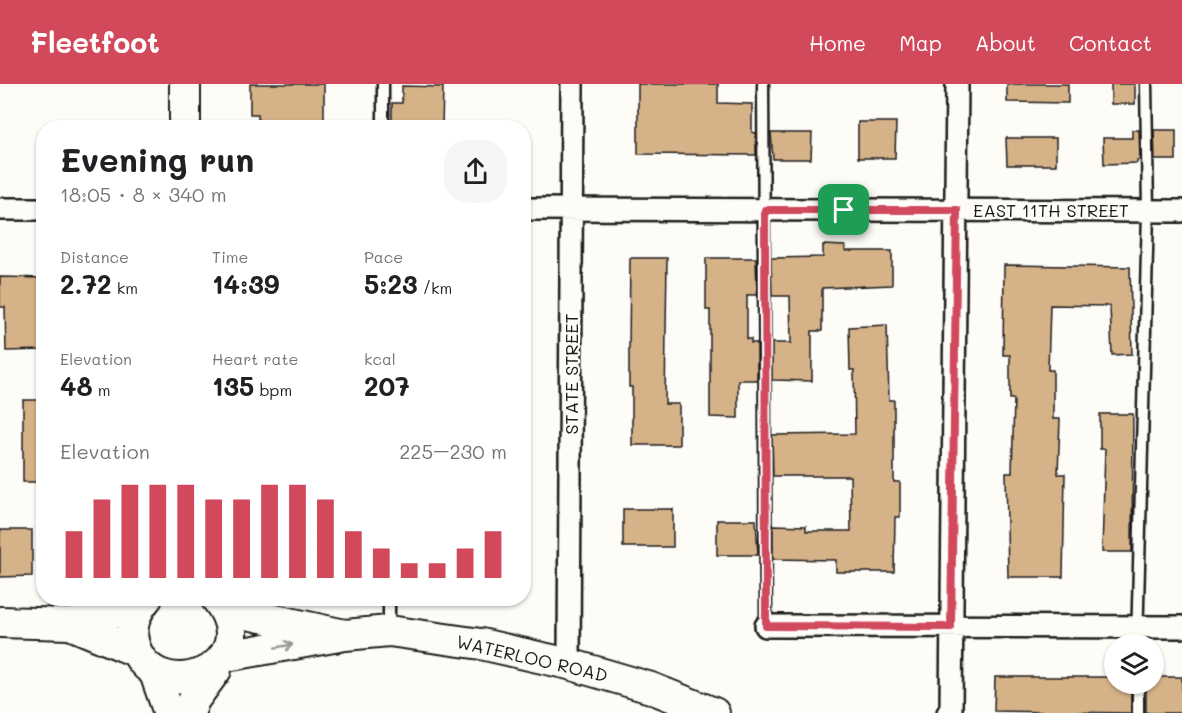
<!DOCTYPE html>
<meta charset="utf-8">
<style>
body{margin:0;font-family:Mali,sans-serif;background:#f6f6f6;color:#202124;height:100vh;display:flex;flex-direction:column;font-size:22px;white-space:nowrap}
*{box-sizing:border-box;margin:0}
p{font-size:20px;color:#757577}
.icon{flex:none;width:33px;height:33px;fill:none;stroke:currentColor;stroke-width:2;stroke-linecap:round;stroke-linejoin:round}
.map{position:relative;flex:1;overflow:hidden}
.drawer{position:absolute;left:36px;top:36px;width:495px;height:486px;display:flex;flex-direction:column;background:#fff;border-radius:24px;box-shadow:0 2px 4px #0004}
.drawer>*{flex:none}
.buttons{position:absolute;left:1104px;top:550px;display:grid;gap:12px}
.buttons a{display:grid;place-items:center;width:60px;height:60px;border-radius:50%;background:#fff;box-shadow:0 2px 4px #0004;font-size:30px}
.pin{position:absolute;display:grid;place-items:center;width:51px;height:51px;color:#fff;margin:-26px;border-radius:12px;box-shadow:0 3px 9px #0006}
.round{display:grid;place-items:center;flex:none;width:63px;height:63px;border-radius:24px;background:#f6f6f6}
.summary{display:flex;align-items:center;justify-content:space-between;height:102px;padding:0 24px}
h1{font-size:33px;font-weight:700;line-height:45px}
.stats{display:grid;grid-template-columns:repeat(3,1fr);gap:9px;height:102px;padding:6px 24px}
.stats div{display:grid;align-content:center}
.stats b{font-size:26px;font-weight:700}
.stats small{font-size:16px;font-weight:400}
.stats p{font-size:16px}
.chart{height:168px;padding:12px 24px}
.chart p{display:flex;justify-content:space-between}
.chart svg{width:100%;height:108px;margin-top:6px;stroke:#d1495b;stroke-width:6}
header{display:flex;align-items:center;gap:36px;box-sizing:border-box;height:84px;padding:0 30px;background:#d1495b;color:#fff}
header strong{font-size:28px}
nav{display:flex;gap:33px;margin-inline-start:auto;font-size:21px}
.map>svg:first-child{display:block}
.building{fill:#d6b288;stroke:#1c1c1c;stroke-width:1.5}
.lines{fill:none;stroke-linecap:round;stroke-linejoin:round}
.lane-casing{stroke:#1c1c1c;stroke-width:15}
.street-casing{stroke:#1c1c1c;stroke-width:26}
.secondary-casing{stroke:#1c1c1c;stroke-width:34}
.lane{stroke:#fdfcf7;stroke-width:10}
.street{stroke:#fdfcf7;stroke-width:21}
.secondary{stroke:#fdfcf7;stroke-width:30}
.oneway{stroke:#989794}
.route-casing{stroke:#fff;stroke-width:12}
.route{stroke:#d1495b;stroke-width:8}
.labels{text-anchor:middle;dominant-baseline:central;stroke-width:4.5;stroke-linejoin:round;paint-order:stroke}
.street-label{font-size:18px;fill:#1c1c1c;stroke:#fdfcf7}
</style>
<header>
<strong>Fleetfoot</strong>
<nav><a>Home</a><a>Map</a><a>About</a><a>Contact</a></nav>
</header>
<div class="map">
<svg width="1182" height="629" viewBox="0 0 1182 629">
<rect width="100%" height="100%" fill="#fdfcf7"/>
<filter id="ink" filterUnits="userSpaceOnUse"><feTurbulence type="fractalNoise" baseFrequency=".0167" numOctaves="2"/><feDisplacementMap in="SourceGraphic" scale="12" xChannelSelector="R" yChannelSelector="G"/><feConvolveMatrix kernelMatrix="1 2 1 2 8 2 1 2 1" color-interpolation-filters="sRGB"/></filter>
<g filter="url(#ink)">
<!-- building -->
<path class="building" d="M 250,0 L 324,0 L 324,44 L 258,44 L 258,30 L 250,30 Z
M 638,0 L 718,0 L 718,19 L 752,20 L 752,48 L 756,49 L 756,71 L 638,70 Z
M 1007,0 L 1068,0 L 1068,19 L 1007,18 Z
M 1111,0 L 1135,0 L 1135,20 L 1111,20 Z
M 402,2 L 443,3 L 442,44 L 392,44 L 392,19 L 402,19 Z
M 858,38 L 896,38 L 895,74 L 858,74 Z
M 1132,46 L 1139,46 L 1140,76 L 1137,76 L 1137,79 L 1104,80 L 1103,54 L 1132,54 Z
M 1154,46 L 1176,46 L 1176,76 L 1155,76 Z
M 771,49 L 812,49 L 811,75 L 773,75 Z
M 1006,54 L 1056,54 L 1056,81 L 1007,81 Z
M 823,161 L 845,162 L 845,167 L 892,167 L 892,201 L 822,204 L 822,247 L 812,247 L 812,297 L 772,296 L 772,259 L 791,259 L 790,212 L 772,212 L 771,174 L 823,173 Z
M 630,174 L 667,174 L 665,320 L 679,320 L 679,361 L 632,361 L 632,303 L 629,303 L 629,266 Z
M 706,174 L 756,174 L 757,211 L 747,211 L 747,255 L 751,255 L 751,259 L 757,259 L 757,296 L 738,296 L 738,334 L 710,333 L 710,226 L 706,226 Z
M 1004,181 L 1130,183 L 1132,270 L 1112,271 L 1110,222 L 1050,221 L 1048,286 L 1053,286 L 1053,335 L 1060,335 L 1058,390 L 1065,390 L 1063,493 L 1008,493 L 1006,389 L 1012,389 L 1014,315 L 1010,315 L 1010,271 L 1003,271 Z
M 0,193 L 44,194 L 44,266 L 6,267 L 5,223 L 0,223 Z
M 887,241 L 889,316 L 894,316 L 894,398 L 900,398 L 900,433 L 895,433 L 894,488 L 836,488 L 836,476 L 773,475 L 773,441 L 806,442 L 806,447 L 851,447 L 850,392 L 773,392 L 772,351 L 855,350 L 854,286 L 850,286 L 849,243 Z
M 23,316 L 44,316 L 44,398 L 23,398 Z
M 1100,330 L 1133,330 L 1132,468 L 1102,468 L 1105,365 L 1100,365 Z
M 623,425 L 673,425 L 673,463 L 623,463 Z
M 717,436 L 756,436 L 758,471 L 717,471 Z
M 0,446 L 32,446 L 32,492 L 0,493 Z
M 995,593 L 1114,593 L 1114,600 L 1131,600 L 1131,629 L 994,627 Z
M 1155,593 L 1182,593 L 1182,629 L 1146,629 L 1146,600 L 1155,600 Z"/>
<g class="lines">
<!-- lane casing -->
<g class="lane-casing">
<path id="lane" d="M 383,0 L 383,44
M 763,0 L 766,542
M 389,514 L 389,544
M 1137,561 L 1148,127 L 1146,0
M 1138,600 L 1138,629"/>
</g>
<!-- street casing -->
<g class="street-casing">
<path id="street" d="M 0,125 L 44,125
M 524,125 L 1182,127
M 766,542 L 1182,543
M 569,580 L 572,0
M 948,629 L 951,625 L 957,0"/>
</g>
<!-- secondary casing -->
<g class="secondary-casing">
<path id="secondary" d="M 185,44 L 185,0
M 147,514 C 137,525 130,541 133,557 C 150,629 273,585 216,514
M 224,525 L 345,551 L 226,572
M 0,538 L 70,540
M 345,551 L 389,547 L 481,560 L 569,580 L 651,604 L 714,629
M 135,567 L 70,540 L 141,521
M 156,592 L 169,629
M 189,629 L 194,616 L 216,586"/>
</g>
<!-- lane -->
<use href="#lane" class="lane"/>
<!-- street -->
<use href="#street" class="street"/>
<!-- secondary -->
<use href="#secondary" class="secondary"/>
</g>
<!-- one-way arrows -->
<defs><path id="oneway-shaft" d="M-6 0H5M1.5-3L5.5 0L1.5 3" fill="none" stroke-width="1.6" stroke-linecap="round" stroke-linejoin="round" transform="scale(1.5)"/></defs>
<use class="oneway" href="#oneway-shaft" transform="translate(284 562) rotate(-10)"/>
</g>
<g class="lines" filter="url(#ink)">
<!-- route casing -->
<g class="route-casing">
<path id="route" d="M 765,126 L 957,126 L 951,543 L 766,542 Z"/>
</g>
<!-- route -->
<use href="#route" class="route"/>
</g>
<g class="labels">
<!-- street labels -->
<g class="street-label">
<text x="1051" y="126">EAST 11TH STREET</text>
<text transform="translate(571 290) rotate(-90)">STATE STREET</text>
<text transform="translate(532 574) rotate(13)">WATERLOO ROAD</text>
</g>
</g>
</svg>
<div class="buttons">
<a><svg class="icon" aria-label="layers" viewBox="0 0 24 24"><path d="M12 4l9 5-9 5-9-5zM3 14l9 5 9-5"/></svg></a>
</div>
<div class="pin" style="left:844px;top:126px;background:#1e9e55"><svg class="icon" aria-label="arrive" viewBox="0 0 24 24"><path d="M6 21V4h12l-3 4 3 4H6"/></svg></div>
<section class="drawer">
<div class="summary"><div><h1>Evening run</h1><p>18:05 · 8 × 340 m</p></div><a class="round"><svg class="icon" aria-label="share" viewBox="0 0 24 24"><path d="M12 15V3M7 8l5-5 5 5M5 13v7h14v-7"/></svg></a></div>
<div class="stats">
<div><p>Distance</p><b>2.72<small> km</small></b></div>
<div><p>Time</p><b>14:39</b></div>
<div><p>Pace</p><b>5:23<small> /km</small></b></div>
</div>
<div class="stats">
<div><p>Elevation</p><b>48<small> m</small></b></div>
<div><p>Heart rate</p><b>135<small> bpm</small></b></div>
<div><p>kcal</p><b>207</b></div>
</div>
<div class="chart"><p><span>Elevation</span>225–230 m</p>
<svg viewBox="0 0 160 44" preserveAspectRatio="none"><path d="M5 44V25M15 44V12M25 44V6M35 44V6M45 44V6M55 44V12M65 44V12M75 44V6M85 44V6M95 44V12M105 44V25M115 44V32M125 44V38M135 44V38M145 44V32M155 44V25"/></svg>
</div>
</section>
</div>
